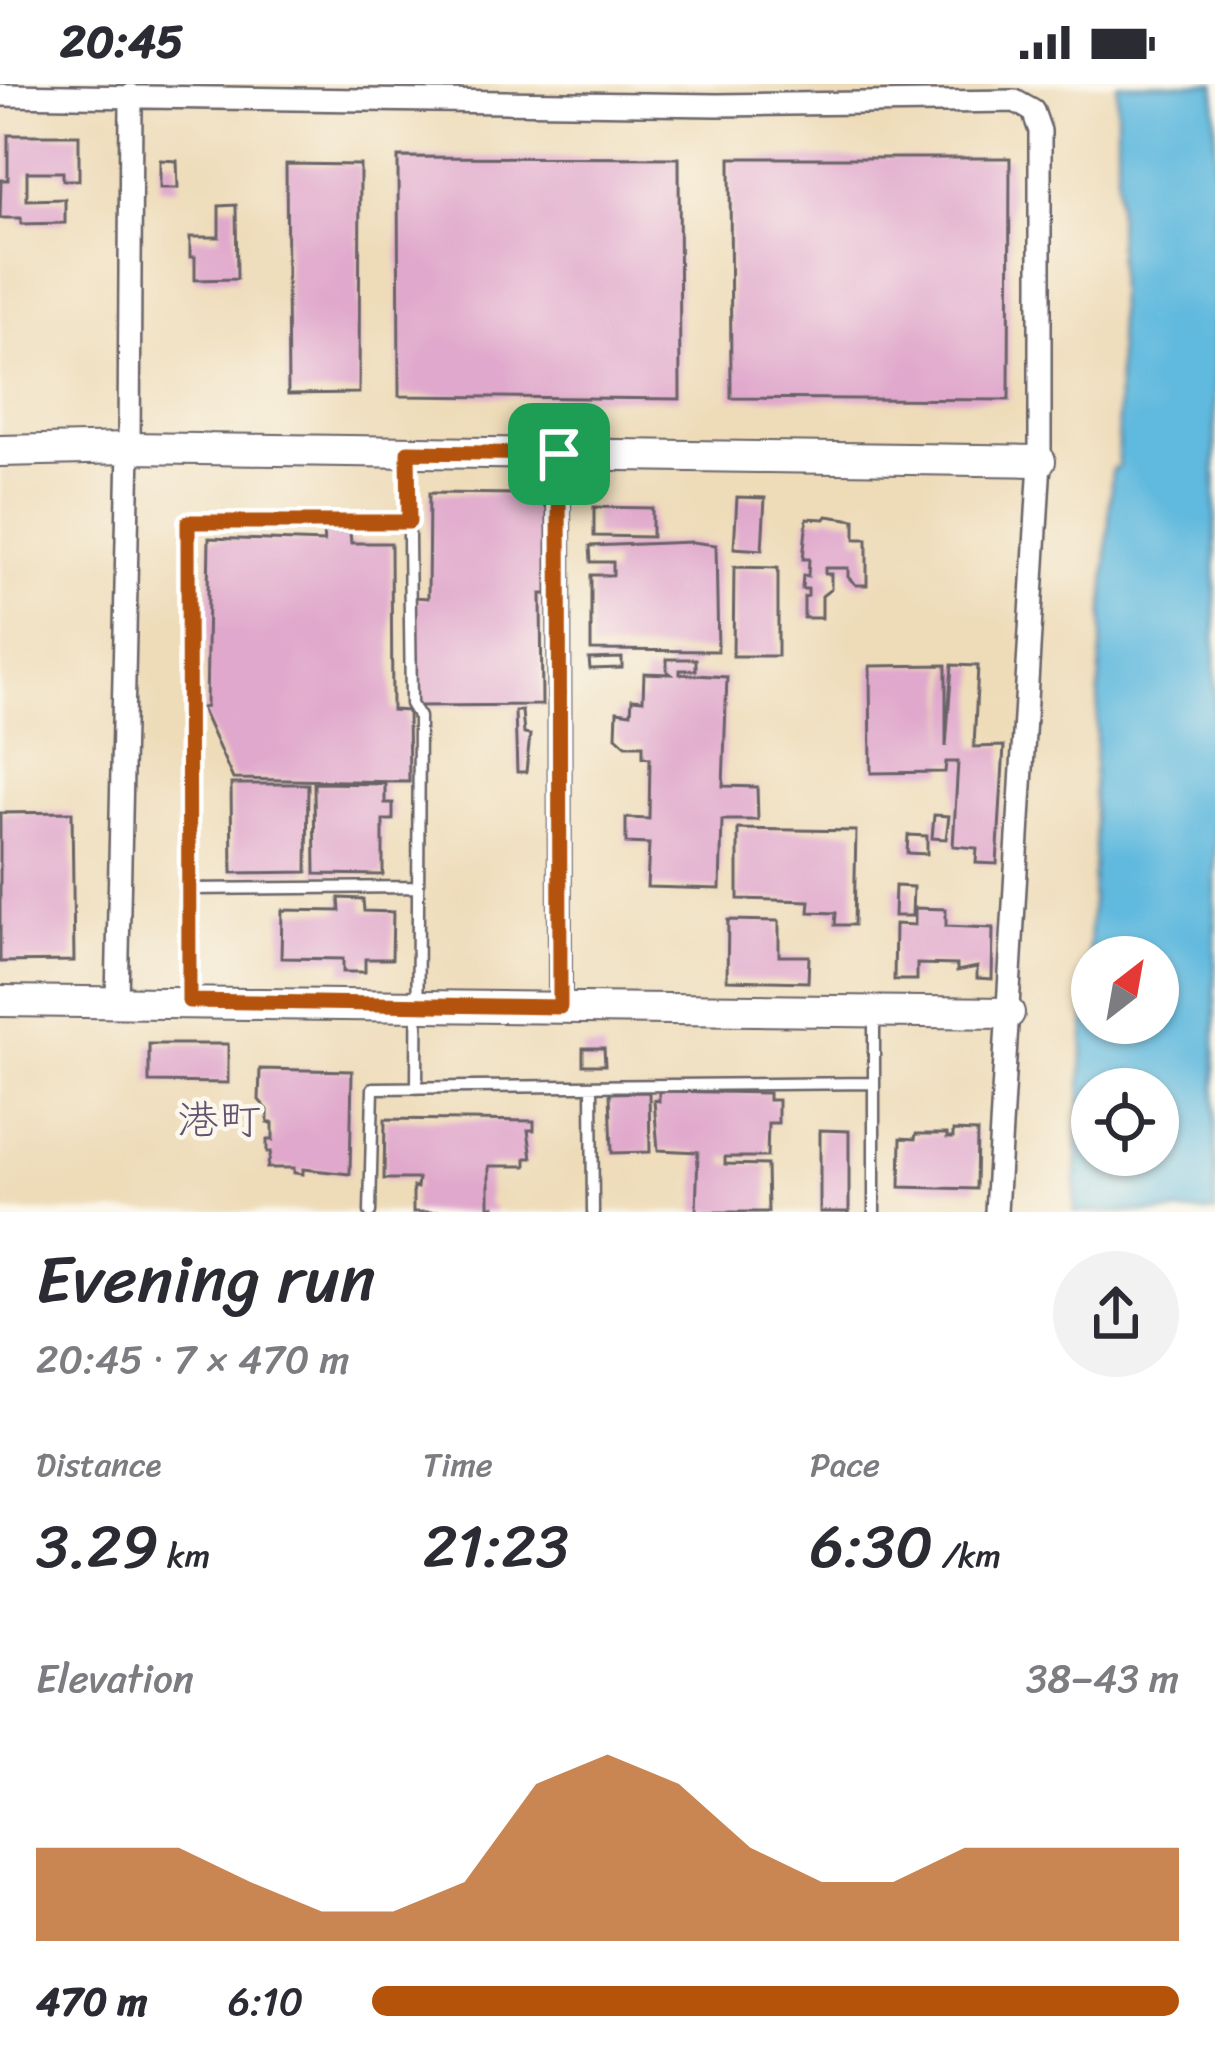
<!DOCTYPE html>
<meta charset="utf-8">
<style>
body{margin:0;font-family:Sriracha,"Klee One",sans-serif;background:#f2f2f3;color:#2b2b33;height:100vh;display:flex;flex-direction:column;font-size:45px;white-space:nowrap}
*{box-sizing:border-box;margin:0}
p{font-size:39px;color:#7c7c81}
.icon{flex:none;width:66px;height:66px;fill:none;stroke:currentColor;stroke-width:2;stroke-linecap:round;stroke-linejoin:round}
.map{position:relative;height:1128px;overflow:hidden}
.side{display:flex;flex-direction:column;background:#fff;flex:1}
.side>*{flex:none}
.needle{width:78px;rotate:31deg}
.buttons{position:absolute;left:1071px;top:852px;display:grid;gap:24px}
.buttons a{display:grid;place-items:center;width:108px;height:108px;border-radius:50%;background:#fff;box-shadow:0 3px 9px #0004;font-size:60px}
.pin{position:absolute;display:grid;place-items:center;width:102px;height:102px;color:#fff;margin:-51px;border-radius:24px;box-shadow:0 6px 18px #0006}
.round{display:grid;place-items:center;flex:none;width:126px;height:126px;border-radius:63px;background:#f2f2f3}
.head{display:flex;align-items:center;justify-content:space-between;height:204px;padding:0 36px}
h1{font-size:66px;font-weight:600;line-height:90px}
.figures{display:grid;grid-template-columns:repeat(3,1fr);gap:18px;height:204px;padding:12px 36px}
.figures div{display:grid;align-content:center}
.figures b{font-size:60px;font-weight:600}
.figures small{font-size:33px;font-weight:400}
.figures p{font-size:33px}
.chart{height:336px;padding:24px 36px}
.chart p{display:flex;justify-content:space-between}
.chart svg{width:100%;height:216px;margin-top:12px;fill:#b45309;opacity:.7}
ul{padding:0 36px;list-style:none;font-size:39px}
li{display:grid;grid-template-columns:192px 144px 1fr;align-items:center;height:90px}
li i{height:30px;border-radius:15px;background:#b45309}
.status{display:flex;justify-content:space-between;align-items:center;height:84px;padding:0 60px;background:#fff;direction:ltr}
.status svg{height:33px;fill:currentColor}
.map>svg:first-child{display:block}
.water{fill:#60b9de;stroke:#416e8c;stroke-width:3;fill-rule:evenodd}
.building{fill:#e0a8cc}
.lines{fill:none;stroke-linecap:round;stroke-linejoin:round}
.lane-casing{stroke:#696367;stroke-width:15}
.street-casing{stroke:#696367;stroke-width:26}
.secondary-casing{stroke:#696367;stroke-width:34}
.lane{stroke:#fff;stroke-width:10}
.street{stroke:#fff;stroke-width:21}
.secondary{stroke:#fff;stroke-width:30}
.route-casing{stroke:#fff;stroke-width:24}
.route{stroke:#b45309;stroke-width:15}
.labels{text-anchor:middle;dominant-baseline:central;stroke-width:9;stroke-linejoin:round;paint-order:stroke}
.neighbourhood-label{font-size:42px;fill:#64516e;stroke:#fbf7ec}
</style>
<div class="status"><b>20:45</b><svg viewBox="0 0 49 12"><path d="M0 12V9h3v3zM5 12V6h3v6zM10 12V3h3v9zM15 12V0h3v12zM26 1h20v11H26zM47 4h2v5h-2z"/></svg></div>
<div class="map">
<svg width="1215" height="1128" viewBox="0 0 1215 1128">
<rect width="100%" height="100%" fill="#fbf7ec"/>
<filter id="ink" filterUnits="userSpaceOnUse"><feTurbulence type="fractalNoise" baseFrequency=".00833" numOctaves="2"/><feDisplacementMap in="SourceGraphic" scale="24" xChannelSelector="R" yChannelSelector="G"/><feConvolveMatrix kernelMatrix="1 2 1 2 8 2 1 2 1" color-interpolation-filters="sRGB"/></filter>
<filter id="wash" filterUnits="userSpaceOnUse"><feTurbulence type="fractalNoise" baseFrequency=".004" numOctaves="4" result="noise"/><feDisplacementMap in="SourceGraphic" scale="48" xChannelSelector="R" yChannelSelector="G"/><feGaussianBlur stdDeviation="2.7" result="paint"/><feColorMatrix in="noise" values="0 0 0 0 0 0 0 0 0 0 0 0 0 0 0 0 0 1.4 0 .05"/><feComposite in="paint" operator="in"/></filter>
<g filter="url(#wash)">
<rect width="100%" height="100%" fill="#eedcb9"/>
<!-- water -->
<path class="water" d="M 1117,0 L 1215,0 L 1215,1128 L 1074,1128 L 1095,757 L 1093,706 L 1112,385 L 1118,384 ZM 1092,873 L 1158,873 L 1158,939 L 1092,939 ZM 1092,1005 L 1158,1005 L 1158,1071 L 1092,1071 Z"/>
<g id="blocks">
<!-- building -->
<path class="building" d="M 8,51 L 79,51 L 79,96 L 63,96 L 63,88 L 27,88 L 27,116 L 65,115 L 65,139 L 21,140 L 21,134 L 0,134 L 1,96 L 8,96 Z
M 398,73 L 679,74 L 680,315 L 399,312 Z
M 730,74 L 1010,74 L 1009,316 L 731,314 Z
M 160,76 L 177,77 L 178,104 L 160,104 Z
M 286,80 L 360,81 L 359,309 L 288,310 Z
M 236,121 L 237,195 L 195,196 L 195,173 L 190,173 L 190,153 L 219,153 L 219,122 Z
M 429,409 L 531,410 L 547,424 L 547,510 L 541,510 L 542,621 L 414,622 L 415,513 L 428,514 Z
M 737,413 L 765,414 L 762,466 L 734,464 Z
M 594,423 L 652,424 L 652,453 L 594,452 Z
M 827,432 L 855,436 L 855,455 L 867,455 L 867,501 L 856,501 L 848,493 L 848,484 L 825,484 L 825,490 L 831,490 L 831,505 L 822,512 L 822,534 L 804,534 L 804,513 L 808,512 L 808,505 L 802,505 L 803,491 L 808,492 L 809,475 L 803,475 L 807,434 L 825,435 Z
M 323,448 L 350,448 L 351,459 L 391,459 L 392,626 L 408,627 L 409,698 L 233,695 L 201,624 L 206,623 L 209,454 L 324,458 Z
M 692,458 L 716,461 L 718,567 L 591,566 L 591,491 L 613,491 L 613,478 L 591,478 L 590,462 Z
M 734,483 L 778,484 L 778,572 L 733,572 Z
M 622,574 L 622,584 L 590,585 L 589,575 Z
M 667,575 L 696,575 L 696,586 L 680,586 L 680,590 L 727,593 L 723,702 L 757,703 L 758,736 L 722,736 L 720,805 L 647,803 L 649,760 L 626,759 L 626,734 L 649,735 L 650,674 L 643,673 L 643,661 L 626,661 L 616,652 L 617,627 L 631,629 L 632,615 L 643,616 L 644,589 L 671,590 L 667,587 Z
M 946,581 L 946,663 L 952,581 L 978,582 L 974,663 L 1004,662 L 997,780 L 976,779 L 977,764 L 953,762 L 958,678 L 946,678 L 945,688 L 871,689 L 870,582 Z
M 515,627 L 522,627 L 524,650 L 530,651 L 526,688 L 517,688 Z
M 314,699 L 385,700 L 385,719 L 393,719 L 393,736 L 383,736 L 383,791 L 315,790 Z
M 231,700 L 308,700 L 307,788 L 232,789 Z
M 72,728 L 74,877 L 0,878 L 0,729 Z
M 934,731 L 949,732 L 946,755 L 932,754 Z
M 738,745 L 856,747 L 854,841 L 835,841 L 836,829 L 809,828 L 810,817 L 738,815 Z
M 908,751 L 927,752 L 927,770 L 907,769 Z
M 895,802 L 913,803 L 912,832 L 894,832 Z
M 339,814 L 363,815 L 364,827 L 393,828 L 392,875 L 365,875 L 365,888 L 343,888 L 343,875 L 281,874 L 282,826 L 340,827 Z
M 915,824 L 946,825 L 946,842 L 993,844 L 992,895 L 977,894 L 977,883 L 957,887 L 957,881 L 917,880 L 917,896 L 894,896 L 895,840 L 915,841 Z
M 728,836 L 779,837 L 779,872 L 809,872 L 808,898 L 727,896 Z
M 149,960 L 228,960 L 228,999 L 149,998 Z
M 583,964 L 604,964 L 605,981 L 583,981 Z
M 260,985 L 352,987 L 350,1090 L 303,1085 L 303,1090 L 294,1089 L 294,1084 L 267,1084 L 271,1068 L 267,1068 L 267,1056 L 273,1056 L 273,1039 L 268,1039 L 268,1026 L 259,1016 Z
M 659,1007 L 769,1009 L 769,1016 L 778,1016 L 778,1039 L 768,1039 L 767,1073 L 725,1073 L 725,1080 L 767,1081 L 768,1128 L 696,1128 L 698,1068 L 658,1066 L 654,1016 L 659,1017 Z
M 649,1008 L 650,1068 L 612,1069 L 610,1009 Z
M 385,1035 L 534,1037 L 534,1046 L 528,1046 L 532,1074 L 526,1074 L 526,1082 L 489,1082 L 489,1122 L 494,1122 L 494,1128 L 413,1128 L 413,1103 L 417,1104 L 418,1095 L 384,1095 Z
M 820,1046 L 849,1047 L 849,1128 L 820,1128 Z
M 953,1047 L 977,1048 L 976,1105 L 900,1103 L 901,1054 L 915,1055 L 916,1050 L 947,1050 L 947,1054 L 953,1054 Z"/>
</g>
</g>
<g filter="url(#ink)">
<use href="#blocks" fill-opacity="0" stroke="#696367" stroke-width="3"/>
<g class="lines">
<!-- lane casing -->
<g class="lane-casing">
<path id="lane" d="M 408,371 L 411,620 L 419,633 L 417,1004
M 189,805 L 417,803
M 189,915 L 188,438 L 409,438
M 874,930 L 874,1128
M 592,1002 L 593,1128
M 370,1128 L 373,1004 L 874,999"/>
</g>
<!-- street casing -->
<g class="street-casing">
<path id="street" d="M 0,11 L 717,21 L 1015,17 L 1033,27 L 1040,47 L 1040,377 L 996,1128
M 559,370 L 560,923
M 117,916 L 129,364 L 131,11"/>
</g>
<!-- secondary casing -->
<g class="secondary-casing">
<path id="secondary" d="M 0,367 L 129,364 L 1040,377
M 0,917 L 1009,929"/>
</g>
<!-- lane -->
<use href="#lane" class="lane"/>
<!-- street -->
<use href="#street" class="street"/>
<!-- secondary -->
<use href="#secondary" class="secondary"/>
</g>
</g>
<g class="lines" filter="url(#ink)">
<!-- route casing -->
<g class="route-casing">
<path id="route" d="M 408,368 L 559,370 L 560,923 L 189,917 L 188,438 L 409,438 Z"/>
</g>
<!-- route -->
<use href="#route" class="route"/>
</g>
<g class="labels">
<!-- neighbourhood labels -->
<g class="neighbourhood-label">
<text x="219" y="1036">港町</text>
</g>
</g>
</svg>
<div class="buttons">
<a><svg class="needle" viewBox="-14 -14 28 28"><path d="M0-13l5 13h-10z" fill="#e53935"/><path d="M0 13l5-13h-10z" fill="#7c7c81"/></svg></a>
<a><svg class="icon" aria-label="locate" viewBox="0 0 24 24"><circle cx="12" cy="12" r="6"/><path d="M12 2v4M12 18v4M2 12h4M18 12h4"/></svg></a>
</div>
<div class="pin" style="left:559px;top:370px;background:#1e9e55"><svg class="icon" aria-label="arrive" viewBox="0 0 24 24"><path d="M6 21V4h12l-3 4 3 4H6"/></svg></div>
</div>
<section class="side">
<div class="head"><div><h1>Evening run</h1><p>20:45 · 7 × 470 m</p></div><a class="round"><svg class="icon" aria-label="share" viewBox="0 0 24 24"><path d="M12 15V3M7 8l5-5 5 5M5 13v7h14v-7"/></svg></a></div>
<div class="figures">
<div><p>Distance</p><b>3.29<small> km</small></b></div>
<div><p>Time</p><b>21:23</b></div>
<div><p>Pace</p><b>6:30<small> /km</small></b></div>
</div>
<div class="chart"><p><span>Elevation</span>38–43 m</p>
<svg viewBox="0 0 160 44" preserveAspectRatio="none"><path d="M0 44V25L10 25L20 25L30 32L40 38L50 38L60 32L70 12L80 6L90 12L100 25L110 32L120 32L130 25L140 25L150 25L160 25V44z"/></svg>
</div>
<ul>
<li><b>470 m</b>6:10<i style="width:100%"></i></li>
</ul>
</section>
